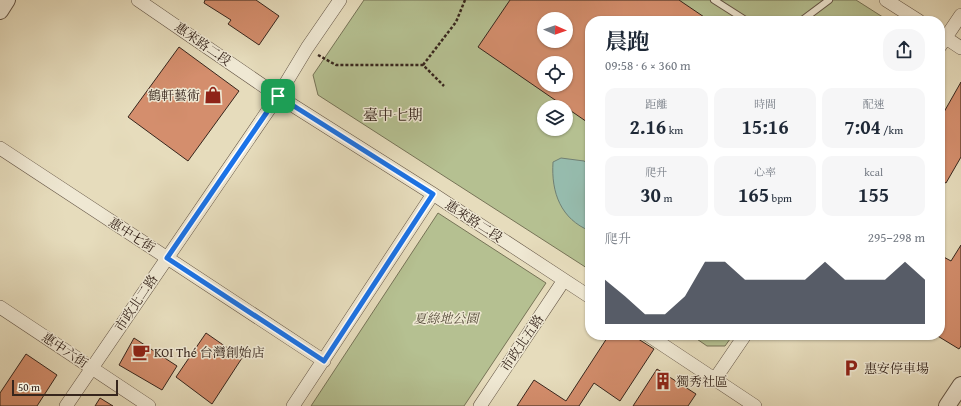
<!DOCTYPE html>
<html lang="zh-TW">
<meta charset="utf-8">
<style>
body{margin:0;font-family:"Gentium Book Plus","Noto Serif TC",serif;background:#f6f6f7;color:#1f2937;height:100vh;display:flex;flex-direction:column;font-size:15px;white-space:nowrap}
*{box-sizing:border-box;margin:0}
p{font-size:13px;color:#747a83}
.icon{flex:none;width:22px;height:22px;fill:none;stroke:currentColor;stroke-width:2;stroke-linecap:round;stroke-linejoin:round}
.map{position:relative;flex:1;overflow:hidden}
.sheet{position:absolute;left:585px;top:16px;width:360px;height:324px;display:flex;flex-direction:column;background:#fff;border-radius:16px;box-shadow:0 1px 3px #0004}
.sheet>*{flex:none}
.needle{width:26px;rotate:92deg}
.fabs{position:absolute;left:537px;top:12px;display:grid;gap:8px}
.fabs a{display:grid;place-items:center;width:36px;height:36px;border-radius:50%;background:#fff;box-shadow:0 1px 3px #0004;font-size:20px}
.scale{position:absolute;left:12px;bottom:10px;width:106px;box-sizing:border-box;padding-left:4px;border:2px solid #37261d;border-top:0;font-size:11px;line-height:14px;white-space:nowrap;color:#37261d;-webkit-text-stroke:3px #efe8d3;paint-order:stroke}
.pin{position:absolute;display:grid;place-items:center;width:34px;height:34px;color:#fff;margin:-17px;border-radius:8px;box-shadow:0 2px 6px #0006}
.round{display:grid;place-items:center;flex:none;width:42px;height:42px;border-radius:16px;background:#f6f6f7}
.head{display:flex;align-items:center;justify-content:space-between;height:68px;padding:0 20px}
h1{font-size:22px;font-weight:700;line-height:30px}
.stats{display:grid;grid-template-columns:repeat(3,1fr);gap:6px;height:68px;padding:4px 20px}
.stats div{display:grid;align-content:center;border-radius:10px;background:#f6f6f7;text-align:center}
.stats b{font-size:20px;font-weight:700}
.stats small{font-size:11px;font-weight:400}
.stats p{font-size:11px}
.chart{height:112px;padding:8px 20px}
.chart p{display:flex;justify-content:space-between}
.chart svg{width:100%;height:72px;margin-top:4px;fill:#111827;opacity:.7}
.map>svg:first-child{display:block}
.green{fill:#b5c091;stroke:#767357;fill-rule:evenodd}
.water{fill:#96bcae;stroke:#708074}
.building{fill:#d48e6d;stroke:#37261d;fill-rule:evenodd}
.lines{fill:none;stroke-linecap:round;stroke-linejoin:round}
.service-casing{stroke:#635445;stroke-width:8}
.minor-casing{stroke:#635445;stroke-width:14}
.tertiary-casing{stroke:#635445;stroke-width:18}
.path{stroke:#37261d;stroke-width:2.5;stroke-dasharray:3 2;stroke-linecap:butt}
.service{stroke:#efe8d3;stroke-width:6}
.minor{stroke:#efe8d3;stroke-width:13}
.tertiary{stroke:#efe8d3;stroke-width:16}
.route-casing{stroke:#fff;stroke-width:8}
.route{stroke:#1a73e8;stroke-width:5}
.labels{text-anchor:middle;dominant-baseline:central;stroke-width:3;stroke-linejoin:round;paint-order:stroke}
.street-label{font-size:13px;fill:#37261d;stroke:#efe8d3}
.poi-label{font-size:13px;fill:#37261d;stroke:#efe8d3;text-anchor:start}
.park-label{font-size:13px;font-style:italic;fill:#564c3a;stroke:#efe8d3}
.quarter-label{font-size:15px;fill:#37261d;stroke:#efe8d3}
</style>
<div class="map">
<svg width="961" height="406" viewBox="0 0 961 406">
<rect width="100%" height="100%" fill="#e6dcbc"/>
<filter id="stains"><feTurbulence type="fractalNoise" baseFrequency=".005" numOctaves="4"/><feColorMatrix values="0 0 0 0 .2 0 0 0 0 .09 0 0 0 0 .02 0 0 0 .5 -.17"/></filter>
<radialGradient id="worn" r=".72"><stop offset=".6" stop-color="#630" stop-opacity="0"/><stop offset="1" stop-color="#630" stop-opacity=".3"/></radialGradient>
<!-- green -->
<path class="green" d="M 364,0 L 856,0 L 889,21 L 590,21 L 590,270 L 318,95 L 313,75 ZM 544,19 L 566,19 L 566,41 L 544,41 ZM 544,63 L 566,63 L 566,85 L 544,85 ZM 544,107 L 566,107 L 566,129 L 544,129 Z
M 438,213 L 546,283 L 464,406 L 311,406 Z
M 691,335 L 733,335 L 725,346 L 707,346 Z"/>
<!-- water -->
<path class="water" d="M 561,158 L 584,161 L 590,165 L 590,231 C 561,219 551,193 553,162 Z"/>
<!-- building -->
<path class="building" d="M 205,0 L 256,0 L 279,16 L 259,45 L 228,24 L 231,20 L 204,3 Z
M 510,0 L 679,0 L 710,21 L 590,21 L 590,124 L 478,47 ZM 544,19 L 566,19 L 566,41 L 544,41 ZM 544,63 L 566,63 L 566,85 L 544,85 Z
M 179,47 L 239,91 L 188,161 L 128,117 Z
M 961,82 L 961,157 L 946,183 L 940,180 L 940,119 Z
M 961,245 L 961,346 L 959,349 L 936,335 L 940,335 L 940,255 L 951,261 Z
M 206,333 L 242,358 L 212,404 L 176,377 Z
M 609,335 L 632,335 L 654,349 L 620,401 L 594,383 L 579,406 L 517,406 L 534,380 L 566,401 Z
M 134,338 L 177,366 L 162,390 L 119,365 Z
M 26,354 L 57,375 L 37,406 L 0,406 L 0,393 Z
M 657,369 L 696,394 L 688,406 L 633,406 Z
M 100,398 L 113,406 L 95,406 Z"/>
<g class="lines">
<!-- service casing -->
<g class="service-casing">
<path id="service" d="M 714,0 L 747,21
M 801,21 L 829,0"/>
</g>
<!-- minor casing -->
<g class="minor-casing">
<path id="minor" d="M 138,0 L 278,96 L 433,194 L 590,297
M 886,0 L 919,21
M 940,34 L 961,48
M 940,46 L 961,15
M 0,148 L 324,361
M 0,307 L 149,406
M 648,335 L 755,406
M 715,379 L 745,335
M 66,406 L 278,96 L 307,48 L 340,0
M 293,406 L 433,194
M 480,406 L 564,280"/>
</g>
<!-- tertiary casing -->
<g class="tertiary-casing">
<path id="tertiary" d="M 0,11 L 7,0
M 947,406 L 961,385"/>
</g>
<!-- path -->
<path class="path" d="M 318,55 L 336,65 L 423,65 L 444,86
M 423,65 L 456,22 L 465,0"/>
<!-- service -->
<use href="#service" class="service"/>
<!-- minor -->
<use href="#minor" class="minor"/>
<!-- tertiary -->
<use href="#tertiary" class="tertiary"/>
</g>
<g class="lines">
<!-- route casing -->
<g class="route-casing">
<path id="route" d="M 278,96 L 433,194 L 324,361 L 167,258 Z"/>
</g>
<!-- route -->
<use href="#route" class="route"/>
</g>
<!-- icons -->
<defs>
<g id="shop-bare" transform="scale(1.38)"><path d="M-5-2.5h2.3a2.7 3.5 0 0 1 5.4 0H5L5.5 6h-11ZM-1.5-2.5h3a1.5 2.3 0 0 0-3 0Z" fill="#8f2418" stroke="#efe8d3" stroke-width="2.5" paint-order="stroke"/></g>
<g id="cafe-bare" transform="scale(1.38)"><path d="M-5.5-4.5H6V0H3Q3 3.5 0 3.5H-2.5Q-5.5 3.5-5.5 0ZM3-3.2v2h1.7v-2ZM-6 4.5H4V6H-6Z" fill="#8f2418" stroke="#efe8d3" stroke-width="2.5" paint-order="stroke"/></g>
<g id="parking-bare" transform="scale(1.38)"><path d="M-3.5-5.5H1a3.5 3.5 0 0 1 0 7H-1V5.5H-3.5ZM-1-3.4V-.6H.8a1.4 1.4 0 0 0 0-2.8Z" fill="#8f2418" stroke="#efe8d3" stroke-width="2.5" paint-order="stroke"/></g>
<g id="building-bare" transform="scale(1.38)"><path d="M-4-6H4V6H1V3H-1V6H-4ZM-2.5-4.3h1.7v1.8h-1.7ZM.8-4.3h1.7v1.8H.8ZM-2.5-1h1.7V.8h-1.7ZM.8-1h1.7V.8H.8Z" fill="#8f2418" stroke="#efe8d3" stroke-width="2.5" paint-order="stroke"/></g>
</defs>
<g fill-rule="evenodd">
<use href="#shop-bare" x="213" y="95"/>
<use href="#cafe-bare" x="141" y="352"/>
<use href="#parking-bare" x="851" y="368"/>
<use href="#building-bare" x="663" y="381"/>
</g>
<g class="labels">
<!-- street labels -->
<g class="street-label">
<text transform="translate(203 44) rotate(35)">惠來路二段</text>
<text transform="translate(474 221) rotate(33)">惠來路二段</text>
<text transform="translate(132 235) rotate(33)">惠中七街</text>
<text transform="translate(136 303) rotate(-56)">市政北二路</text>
<text transform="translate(522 343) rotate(-56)">市政北五路</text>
<text transform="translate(65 350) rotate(34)">惠中六街</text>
</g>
<!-- poi labels -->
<g class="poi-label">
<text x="200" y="95" text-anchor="end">鶴軒藝術</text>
<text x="154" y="352">KOI Thé 台灣創始店</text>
<text x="864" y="368">惠安停車場</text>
<text x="676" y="381">獨秀社區</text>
</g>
<!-- park labels -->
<g class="park-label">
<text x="446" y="318">夏綠地公園</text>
</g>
<!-- quarter labels -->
<g class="quarter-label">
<text x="393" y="114">臺中七期</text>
</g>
</g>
<rect width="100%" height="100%" filter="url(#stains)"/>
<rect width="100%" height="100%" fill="url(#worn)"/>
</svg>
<div class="fabs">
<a><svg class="needle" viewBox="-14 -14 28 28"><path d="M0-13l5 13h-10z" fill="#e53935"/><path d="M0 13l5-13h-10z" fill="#747a83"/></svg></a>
<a><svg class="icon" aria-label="locate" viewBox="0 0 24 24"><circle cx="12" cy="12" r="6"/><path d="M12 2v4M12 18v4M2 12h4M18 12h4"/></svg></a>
<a><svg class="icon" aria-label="layers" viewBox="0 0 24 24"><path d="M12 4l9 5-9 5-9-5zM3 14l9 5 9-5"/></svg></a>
</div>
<div class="scale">50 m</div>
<div class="pin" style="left:278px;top:96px;background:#1e9e55"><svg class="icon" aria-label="arrive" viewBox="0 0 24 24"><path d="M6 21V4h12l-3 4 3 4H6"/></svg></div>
<section class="sheet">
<div class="head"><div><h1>晨跑</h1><p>09:58 · 6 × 360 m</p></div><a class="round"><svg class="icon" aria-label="share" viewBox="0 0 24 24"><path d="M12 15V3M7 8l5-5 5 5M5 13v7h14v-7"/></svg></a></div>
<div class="stats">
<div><p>距離</p><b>2.16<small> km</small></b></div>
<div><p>時間</p><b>15:16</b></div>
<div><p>配速</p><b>7:04<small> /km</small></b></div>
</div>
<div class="stats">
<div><p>爬升</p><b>30<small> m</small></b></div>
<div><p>心率</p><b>165<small> bpm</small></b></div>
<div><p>kcal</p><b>155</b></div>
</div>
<div class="chart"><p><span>爬升</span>295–298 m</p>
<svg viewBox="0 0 160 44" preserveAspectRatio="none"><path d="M0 44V17L10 27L20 38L30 38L40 27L50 6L60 6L70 17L80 17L90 17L100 17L110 6L120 17L130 17L140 17L150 6L160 17V44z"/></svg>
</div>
</section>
</div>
